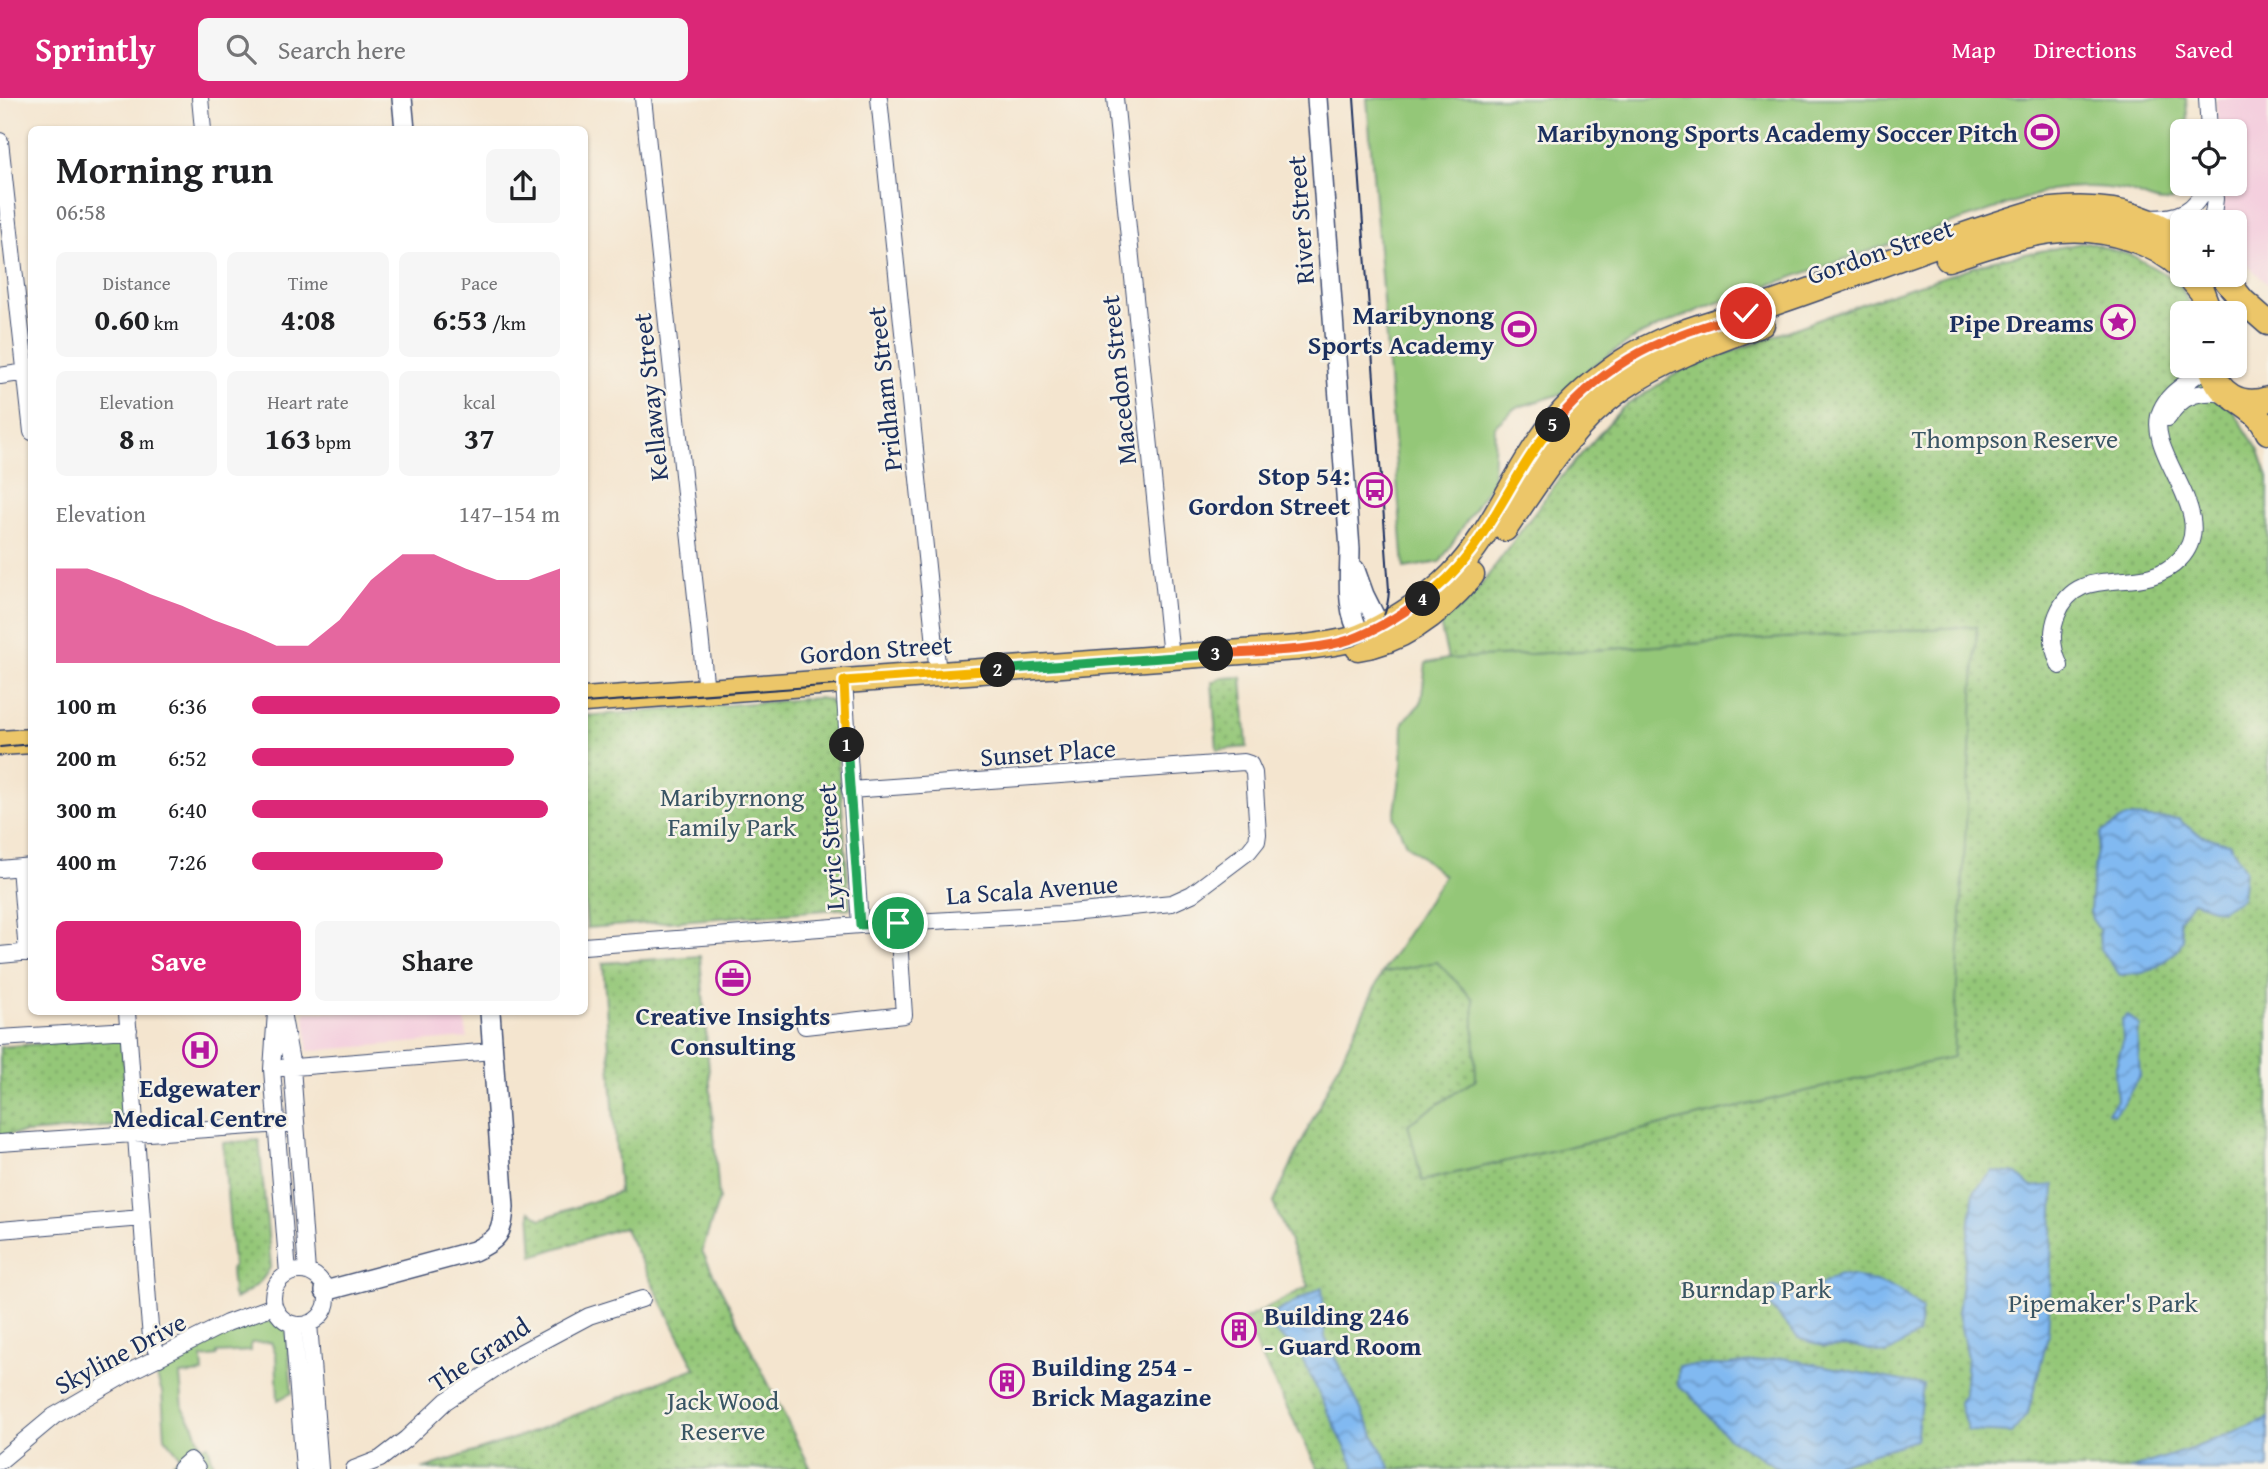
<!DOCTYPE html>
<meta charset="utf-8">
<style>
body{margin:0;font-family:"Gentium Book Plus",serif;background:#f6f6f6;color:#202124;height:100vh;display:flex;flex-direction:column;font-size:26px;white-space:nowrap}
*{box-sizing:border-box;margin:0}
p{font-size:23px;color:#757577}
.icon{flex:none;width:38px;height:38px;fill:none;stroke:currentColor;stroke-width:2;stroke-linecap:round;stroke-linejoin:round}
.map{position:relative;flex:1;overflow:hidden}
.drawer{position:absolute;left:28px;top:28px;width:560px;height:889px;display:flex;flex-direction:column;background:#fff;border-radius:10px;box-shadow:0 2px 5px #0004}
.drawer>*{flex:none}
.buttons{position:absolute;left:2170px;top:21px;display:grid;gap:14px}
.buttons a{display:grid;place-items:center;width:77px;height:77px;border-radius:10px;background:#fff;box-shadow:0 2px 5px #0004;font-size:35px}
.pin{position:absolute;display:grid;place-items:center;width:60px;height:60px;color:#fff;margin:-30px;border:4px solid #fff;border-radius:50%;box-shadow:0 2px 7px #0007}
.km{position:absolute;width:35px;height:35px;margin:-18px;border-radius:50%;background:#222;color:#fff;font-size:19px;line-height:35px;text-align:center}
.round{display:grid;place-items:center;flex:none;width:74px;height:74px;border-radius:10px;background:#f6f6f6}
.head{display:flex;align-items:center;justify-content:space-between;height:119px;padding:0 28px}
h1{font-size:38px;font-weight:600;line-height:52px}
.figures{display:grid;grid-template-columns:repeat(3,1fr);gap:10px;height:119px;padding:7px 28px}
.figures div{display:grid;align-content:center;border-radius:10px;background:#f6f6f6;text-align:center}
.figures b{font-size:30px;font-weight:600}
.figures small{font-size:19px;font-weight:400}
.figures p{font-size:19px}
.chart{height:196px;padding:14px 28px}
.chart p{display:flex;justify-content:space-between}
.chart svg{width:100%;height:126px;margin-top:7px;fill:#db2777;opacity:.7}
.button{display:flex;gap:14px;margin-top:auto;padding:14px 28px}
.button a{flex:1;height:80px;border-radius:10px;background:#db2777;color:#fff;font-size:28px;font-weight:600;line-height:80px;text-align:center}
.button a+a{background:#f6f6f6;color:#202124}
ul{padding:0 28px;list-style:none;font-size:23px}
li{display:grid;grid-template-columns:112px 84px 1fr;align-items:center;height:52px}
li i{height:18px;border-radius:9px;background:#db2777}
header{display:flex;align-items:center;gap:42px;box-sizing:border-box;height:98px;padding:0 35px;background:#db2777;color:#fff}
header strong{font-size:33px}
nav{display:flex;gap:38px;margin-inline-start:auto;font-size:24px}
.search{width:490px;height:63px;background:#f6f6f6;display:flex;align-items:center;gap:18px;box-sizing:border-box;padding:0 24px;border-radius:10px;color:#757577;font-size:26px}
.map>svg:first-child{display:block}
.built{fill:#f4cfde}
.grass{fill:#94c778;stroke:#587b6b;stroke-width:2}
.park{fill:url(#park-dots);stroke:#587b6b;stroke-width:2}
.water{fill:url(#water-waves);stroke:#4e74a8;stroke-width:2}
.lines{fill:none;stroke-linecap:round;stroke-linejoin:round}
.minor-casing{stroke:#3c4a6f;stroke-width:18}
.tertiary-casing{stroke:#3c4a6f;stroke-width:22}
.primary-casing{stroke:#3c4a6f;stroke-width:27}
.minor{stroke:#fff;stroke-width:16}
.tertiary{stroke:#fff;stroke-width:19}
.primary{stroke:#ecc669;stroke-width:24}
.tram{stroke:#1b2f5e;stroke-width:2}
.split-1-casing{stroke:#fff;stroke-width:14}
.split-2-casing{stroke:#fff;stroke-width:14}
.split-3-casing{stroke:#fff;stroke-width:14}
.split-4-casing{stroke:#fff;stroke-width:14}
.split-5-casing{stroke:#fff;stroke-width:14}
.split-6-casing{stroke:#fff;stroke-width:14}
.split-1{stroke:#22a559;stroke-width:9}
.split-2{stroke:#f5b400;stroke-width:9}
.split-3{stroke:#22a559;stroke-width:9}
.split-4{stroke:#f0652b;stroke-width:9}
.split-5{stroke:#f5b400;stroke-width:9}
.split-6{stroke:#f0652b;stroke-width:9}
.labels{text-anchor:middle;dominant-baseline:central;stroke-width:5;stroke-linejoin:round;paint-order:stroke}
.poi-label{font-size:26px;font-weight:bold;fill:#1b2f5e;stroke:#f7f3e8;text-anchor:end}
.street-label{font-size:26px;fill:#1b2f5e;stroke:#f7f3e8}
.park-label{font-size:26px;fill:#395564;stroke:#f7f3e8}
</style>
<header>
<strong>Sprintly</strong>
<div class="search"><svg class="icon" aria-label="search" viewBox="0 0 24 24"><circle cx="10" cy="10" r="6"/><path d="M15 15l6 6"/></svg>Search here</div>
<nav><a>Map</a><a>Directions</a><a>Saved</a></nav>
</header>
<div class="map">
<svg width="2268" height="1371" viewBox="0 0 2268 1371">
<defs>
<pattern id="park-dots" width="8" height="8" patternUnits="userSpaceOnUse" patternTransform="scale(1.75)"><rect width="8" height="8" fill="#94c778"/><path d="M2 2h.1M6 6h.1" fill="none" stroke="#78a266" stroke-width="1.8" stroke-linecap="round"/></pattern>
<pattern id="water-waves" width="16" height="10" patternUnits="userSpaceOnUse" patternTransform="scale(1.75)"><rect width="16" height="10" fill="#81b9f1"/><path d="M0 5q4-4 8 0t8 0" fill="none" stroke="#6997c6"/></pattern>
</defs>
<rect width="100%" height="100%" fill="#f7f3e8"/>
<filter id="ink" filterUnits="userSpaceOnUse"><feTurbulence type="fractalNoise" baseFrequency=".0143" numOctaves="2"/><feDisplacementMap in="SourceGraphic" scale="14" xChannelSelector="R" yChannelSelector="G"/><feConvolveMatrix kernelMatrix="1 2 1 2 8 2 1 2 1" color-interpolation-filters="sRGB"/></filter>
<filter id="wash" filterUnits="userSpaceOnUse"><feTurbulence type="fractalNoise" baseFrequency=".00686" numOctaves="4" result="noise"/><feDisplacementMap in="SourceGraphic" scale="28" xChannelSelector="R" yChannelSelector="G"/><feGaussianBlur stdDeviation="1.57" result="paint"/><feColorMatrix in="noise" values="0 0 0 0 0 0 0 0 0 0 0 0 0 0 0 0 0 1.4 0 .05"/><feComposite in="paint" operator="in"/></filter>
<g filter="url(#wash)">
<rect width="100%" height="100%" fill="#f4e5cf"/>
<!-- built -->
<path class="built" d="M 2216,0 L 2268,0 L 2268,187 L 2235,154 L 2235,124 L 2224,124 L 2222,86 L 2235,86 L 2235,33 L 2218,33 Z
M 305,914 L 464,914 L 467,940 L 308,953 Z"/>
<!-- grass -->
<path class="grass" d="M 1367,0 L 2186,0 L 2188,33 L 2182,33 L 2182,86 L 2189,86 C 2184,97 2177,103 2164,104 C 2152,104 2140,96 2127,93 C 2102,88 2075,88 2050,92 L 1719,204 L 1667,225 L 1640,237 L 1616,252 L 1589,271 L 1561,296 L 1515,310 L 1495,328 L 1493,382 L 1440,464 L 1404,470 Z
M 1977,528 L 1954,959 L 1421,1083 L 1408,1026 L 1476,981 L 1437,864 L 1382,875 L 1444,778 L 1406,746 L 1394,720 L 1402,667 L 1403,624 L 1421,605 L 1426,565 L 1448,561 Z
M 247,1222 C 263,1222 275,1222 287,1233 L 292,1295 L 278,1302 L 276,1256 L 271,1244 L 251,1245 L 251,1253 L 217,1255 L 217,1258 L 202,1260 L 203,1275 L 180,1277 L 183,1311 L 194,1328 L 201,1348 L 208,1347 L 215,1371 L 170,1371 L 169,1368 L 181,1359 L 165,1339 L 162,1294 L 153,1268 Z"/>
<!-- park -->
<path class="park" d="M 2087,144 L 2133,158 L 2177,183 L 2195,215 L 2182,215 L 2182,268 L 2205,268 L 2259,353 L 2268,380 L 2268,1320 L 2194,1350 L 2129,1371 L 1318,1371 L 1243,1222 L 1309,1188 L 1273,1105 L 1382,875 L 1437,864 L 1473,901 L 1476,981 L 1408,1026 L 1422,1083 L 1953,959 L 1977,528 L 1448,561 L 1440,526 L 1470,502 L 1557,384 L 1622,310 L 1682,272 L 1861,206 L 1994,162 Z
M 1242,579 L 1247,649 L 1217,652 L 1212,584 L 1220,580 Z
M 819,600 L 829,602 L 834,608 L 850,810 L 587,830 L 584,791 L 585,618 Z
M 700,858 L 719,1101 L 702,1153 L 811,1371 L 422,1371 L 527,1336 L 695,1270 L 624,1129 L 533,1158 L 530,1113 L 541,1121 L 619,1094 L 603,865 Z
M 122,939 L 129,1027 L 0,1037 L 0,949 Z
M 259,1042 L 271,1168 C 262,1185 252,1192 235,1201 L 233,1198 L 231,1170 L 233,1169 L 223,1045 Z"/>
<!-- water -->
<path class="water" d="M 2126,719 L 2179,721 C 2193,736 2209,741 2229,745 L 2245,772 L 2242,800 L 2221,813 L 2193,803 L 2179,822 L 2183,841 L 2178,852 L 2154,871 L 2142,875 L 2120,877 L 2100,851 L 2099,831 L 2092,821 L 2090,813 L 2094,768 L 2101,735 Z
M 2128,917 L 2140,928 L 2137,935 L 2140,977 L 2123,1006 L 2114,1016 L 2108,1014 L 2117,1002 L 2115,972 L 2123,943 L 2122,921 Z
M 1993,1073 L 2017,1076 L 2031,1089 L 2054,1087 L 2048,1238 L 2028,1315 L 2012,1335 L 1968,1333 L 1959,1304 L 1964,1297 L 1967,1259 L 1958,1215 L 1974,1093 Z
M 1839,1176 L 1863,1180 L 1897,1191 L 1922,1211 L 1917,1237 L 1886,1256 L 1854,1248 L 1825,1249 L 1798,1240 L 1762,1199 L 1772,1189 L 1806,1196 Z
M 1322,1189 L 1325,1240 L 1391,1371 L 1356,1371 L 1298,1252 L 1260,1223 Z
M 1783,1260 L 1923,1287 L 1916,1342 L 1822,1371 L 1780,1371 L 1726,1338 L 1690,1296 L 1678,1287 L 1679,1268 L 1729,1267 Z
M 2268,1320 L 2268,1371 L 2129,1371 L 2194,1350 Z"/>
</g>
<g filter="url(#ink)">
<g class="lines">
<!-- minor casing -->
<g class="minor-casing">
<path id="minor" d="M 200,0 L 203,32
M 643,0 L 706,593
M 879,0 L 938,576
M 1115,0 L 1171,559
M 2207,0 L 2209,33
M 0,43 L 32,334
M 2150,120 C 2178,120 2196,114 2206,86
M 2212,124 L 2215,101 L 2214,86
M 0,278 L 26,274
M 2168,320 C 2182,296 2202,291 2229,297
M 2060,568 C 2052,551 2050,535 2057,517 C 2079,460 2141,502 2180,461 C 2223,416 2142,355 2161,312 C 2170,291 2192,284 2206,268
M 844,583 L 860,827
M 20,769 L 27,855
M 0,771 L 32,768
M 584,848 L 860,827 L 1060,816 L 1172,805 L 1192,796 L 1249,753 L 1257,743 L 1258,736 L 1254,675 L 1250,666 L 1244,664 L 850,692
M 0,857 L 32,854
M 127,914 L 149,1217 L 151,1239 L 159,1260
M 276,914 L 272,971 L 288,1176
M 282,914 L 292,969 L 307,1174
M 805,928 L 904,917 L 898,825
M 0,940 L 129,932
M 282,970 L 493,953
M 0,1045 L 296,1025
M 0,1132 L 142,1120
M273 1200a27 27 0 1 1 54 0a27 27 0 1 1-54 0Z
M 309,1225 L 320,1371
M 293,1226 L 304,1371
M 0,1363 L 54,1318 L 133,1272 L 227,1225 L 274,1208
M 180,1371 L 190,1362 L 197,1371
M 354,1371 L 380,1361 L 406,1341 L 446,1303 L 514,1258 L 589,1218 L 642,1201"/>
</g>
<!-- tertiary casing -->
<g class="tertiary-casing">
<path id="tertiary" d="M 402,0 L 405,32
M 1317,0 L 1350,451 C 1350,478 1345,513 1361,537
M 1355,472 L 1364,497 L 1374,517 L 1377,529
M 325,1193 L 474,1153 C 498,1141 502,1137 504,1109 L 490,914"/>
</g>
<!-- primary casing -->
<g class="primary-casing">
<path id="primary" d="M 1948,161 C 2011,141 2065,118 2131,141 C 2150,147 2167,156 2182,170
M 2188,177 L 2202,194 L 2210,215
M 2222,177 L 2243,203 L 2268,225
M 2211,268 C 2217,296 2241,310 2268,301
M 2235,301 C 2250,311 2261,318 2268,334
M 1505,431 C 1539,381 1572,326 1621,291 C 1664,261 1713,244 1762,226
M 1358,550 C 1405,543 1442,513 1472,477
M 584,602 L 1297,550 C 1314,548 1332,546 1349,542 C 1380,533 1430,500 1452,477 C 1489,439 1509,388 1539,344 C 1560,313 1591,285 1622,264 C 1669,232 1728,222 1780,203 C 1865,174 1950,139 2036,114 C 2090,106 2136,110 2182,141
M 0,645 L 32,643"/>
</g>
<!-- minor -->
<use href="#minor" class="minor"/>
<!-- tertiary -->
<use href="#tertiary" class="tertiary"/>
<!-- primary -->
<use href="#primary" class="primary"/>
<!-- tram -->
<path class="tram" d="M 584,605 L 1329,552 C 1367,549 1387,531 1389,492 L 1354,0
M 0,649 L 32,646"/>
</g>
</g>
<g class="lines" filter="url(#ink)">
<!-- split-1 casing -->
<g class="split-1-casing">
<path id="split-1" d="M 847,647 L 860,827 L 898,825"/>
</g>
<!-- split-2 casing -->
<g class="split-2-casing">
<path id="split-2" d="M 847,647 L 844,583 L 998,572"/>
</g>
<!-- split-3 casing -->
<g class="split-3-casing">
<path id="split-3" d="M 998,572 L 1216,556"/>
</g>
<!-- split-4 casing -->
<g class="split-4-casing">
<path id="split-4" d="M 1216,556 C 1257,553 1314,554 1352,541 C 1377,532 1402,516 1423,501"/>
</g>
<!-- split-5 casing -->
<g class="split-5-casing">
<path id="split-5" d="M 1423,501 C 1485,458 1506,383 1553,327"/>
</g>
<!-- split-6 casing -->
<g class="split-6-casing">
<path id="split-6" d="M 1553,327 C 1611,258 1663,240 1746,215"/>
</g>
<!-- split-1 -->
<use href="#split-1" class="split-1"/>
<!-- split-2 -->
<use href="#split-2" class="split-2"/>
<!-- split-3 -->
<use href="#split-3" class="split-3"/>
<!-- split-4 -->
<use href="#split-4" class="split-4"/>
<!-- split-5 -->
<use href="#split-5" class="split-5"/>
<!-- split-6 -->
<use href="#split-6" class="split-6"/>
</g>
<!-- icons -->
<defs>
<g id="stadium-ring" transform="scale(1.75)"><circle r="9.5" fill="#f7f3e8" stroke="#b5179e" stroke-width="1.5"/><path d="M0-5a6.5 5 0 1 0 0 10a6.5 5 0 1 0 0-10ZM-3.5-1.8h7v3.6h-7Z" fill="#b5179e"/></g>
<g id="sight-ring" transform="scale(1.75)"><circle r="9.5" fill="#f7f3e8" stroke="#b5179e" stroke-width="1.5"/><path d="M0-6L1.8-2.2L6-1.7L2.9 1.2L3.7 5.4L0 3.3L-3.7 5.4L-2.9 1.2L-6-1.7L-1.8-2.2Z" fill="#b5179e"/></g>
<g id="bus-ring" transform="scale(1.75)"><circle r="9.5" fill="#f7f3e8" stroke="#b5179e" stroke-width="1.5"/><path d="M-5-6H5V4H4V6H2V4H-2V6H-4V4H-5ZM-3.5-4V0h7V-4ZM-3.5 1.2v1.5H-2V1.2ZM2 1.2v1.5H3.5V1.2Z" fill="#b5179e"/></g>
<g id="office-ring" transform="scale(1.75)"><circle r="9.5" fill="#f7f3e8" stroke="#b5179e" stroke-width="1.5"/><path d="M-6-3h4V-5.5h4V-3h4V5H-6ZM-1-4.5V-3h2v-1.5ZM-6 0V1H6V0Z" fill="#b5179e"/></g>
<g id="hospital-ring" transform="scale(1.75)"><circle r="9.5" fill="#f7f3e8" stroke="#b5179e" stroke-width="1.5"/><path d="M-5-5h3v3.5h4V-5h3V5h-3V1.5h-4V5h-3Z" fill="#b5179e"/></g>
<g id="building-ring" transform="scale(1.75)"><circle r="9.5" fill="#f7f3e8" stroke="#b5179e" stroke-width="1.5"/><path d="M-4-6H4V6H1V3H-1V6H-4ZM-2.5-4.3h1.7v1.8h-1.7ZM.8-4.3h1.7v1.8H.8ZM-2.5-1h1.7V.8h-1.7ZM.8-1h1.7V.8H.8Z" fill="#b5179e"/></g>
</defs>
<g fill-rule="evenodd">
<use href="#stadium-ring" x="2042" y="34"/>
<use href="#sight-ring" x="2118" y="224"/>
<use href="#stadium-ring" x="1519" y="231"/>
<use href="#bus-ring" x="1375" y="392"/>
<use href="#office-ring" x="733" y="880"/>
<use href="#hospital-ring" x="200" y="952"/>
<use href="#building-ring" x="1239" y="1232"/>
<use href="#building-ring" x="1007" y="1283"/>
</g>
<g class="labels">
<!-- poi labels -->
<g class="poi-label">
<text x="2018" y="34">Maribynong Sports Academy Soccer Pitch</text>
<text x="1494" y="216">Maribynong<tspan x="1494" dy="30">Sports Academy</tspan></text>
<text x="2094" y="224">Pipe Dreams</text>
<text x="1350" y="377">Stop 54:<tspan x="1350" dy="30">Gordon Street</tspan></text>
<text x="733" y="917" text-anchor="middle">Creative Insights<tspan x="733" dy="30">Consulting</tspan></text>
<text x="200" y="989" text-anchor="middle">Edgewater<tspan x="200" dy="30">Medical Centre</tspan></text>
<text x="1264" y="1217" text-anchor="start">Building 246<tspan x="1264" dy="30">- Guard Room</tspan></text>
<text x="1032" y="1268" text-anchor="start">Building 254 -<tspan x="1032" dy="30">Brick Magazine</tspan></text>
</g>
<!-- street labels -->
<g class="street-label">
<text transform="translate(1300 122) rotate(-94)">River Street</text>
<text transform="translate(1880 153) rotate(-19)">Gordon Street</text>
<text transform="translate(1118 282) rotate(-96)">Macedon Street</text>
<text transform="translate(884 291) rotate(-96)">Pridham Street</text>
<text transform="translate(650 299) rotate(-96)">Kellaway Street</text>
<text transform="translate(876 551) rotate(-4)">Gordon Street</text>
<text transform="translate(1048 654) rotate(-4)">Sunset Place</text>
<text transform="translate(830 749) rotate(-94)">Lyric Street</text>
<text transform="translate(1032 791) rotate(-4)">La Scala Avenue</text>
<text transform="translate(120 1255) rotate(-28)">Skyline Drive</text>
<text transform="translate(479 1256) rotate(-33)">The Grand</text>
</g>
<!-- park labels -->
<g class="park-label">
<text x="2015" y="340">Thompson Reserve</text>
<text x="732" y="698">Maribyrnong<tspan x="732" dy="30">Family Park</tspan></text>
<text x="1756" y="1190">Burndap Park</text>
<text x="2103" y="1204">Pipemaker's Park</text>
<text x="723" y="1302">Jack Wood<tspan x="723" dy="30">Reserve</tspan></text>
</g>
</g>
</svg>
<div class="buttons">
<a><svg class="icon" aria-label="locate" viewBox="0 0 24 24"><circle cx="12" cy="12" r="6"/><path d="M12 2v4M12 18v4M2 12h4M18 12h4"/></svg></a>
<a>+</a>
<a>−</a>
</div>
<div class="pin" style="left:898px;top:825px;background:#1e9e55"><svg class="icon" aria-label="arrive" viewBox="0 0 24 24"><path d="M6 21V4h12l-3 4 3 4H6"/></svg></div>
<div class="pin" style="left:1746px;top:215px;background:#d93025"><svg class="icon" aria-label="check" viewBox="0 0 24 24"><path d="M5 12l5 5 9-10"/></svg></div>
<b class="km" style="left:847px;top:647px">1</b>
<b class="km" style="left:998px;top:572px">2</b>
<b class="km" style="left:1216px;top:556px">3</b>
<b class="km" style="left:1423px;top:501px">4</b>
<b class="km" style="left:1553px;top:327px">5</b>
<section class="drawer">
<div class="head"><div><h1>Morning run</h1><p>06:58</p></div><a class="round"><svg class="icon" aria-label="share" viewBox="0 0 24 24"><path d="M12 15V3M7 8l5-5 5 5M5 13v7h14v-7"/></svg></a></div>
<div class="figures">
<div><p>Distance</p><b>0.60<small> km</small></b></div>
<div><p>Time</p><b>4:08</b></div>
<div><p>Pace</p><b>6:53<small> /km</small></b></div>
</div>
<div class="figures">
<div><p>Elevation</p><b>8<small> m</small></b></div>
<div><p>Heart rate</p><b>163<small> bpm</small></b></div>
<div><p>kcal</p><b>37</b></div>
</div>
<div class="chart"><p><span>Elevation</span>147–154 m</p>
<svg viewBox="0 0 160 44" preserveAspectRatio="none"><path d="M0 44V11L10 11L20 15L30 20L40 24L50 29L60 33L70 38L80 38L90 29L100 15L110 6L120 6L130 11L140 15L150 15L160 11V44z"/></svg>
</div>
<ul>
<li><b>100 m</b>6:36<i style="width:100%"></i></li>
<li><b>200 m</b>6:52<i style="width:85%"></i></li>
<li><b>300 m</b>6:40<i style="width:96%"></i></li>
<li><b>400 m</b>7:26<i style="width:62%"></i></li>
</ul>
<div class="button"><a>Save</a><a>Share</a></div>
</section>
</div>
